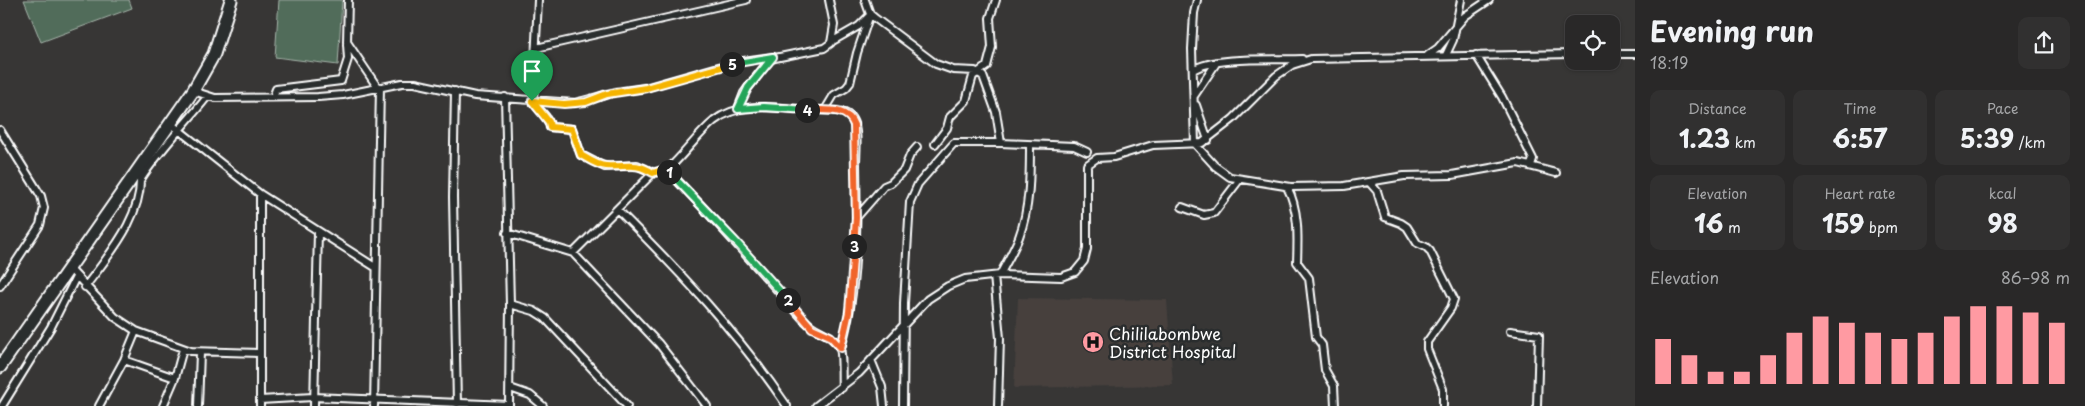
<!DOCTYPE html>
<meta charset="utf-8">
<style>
body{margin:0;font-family:"Playpen Sans",sans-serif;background:#313030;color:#f1f3f6;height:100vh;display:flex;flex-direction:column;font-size:19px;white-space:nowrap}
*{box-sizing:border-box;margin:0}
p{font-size:16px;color:#a5a6a8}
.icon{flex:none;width:28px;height:28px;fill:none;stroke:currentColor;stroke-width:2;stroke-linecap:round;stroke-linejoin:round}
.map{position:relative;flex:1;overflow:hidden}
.side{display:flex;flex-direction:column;background:#292828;width:450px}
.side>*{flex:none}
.controls{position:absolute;left:1565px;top:15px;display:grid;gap:10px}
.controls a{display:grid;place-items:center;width:55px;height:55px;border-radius:10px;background:#292828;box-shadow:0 1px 4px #0004,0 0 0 1px #454445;font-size:25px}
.pin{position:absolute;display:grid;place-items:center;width:42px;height:42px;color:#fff;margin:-51px -21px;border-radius:50% 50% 50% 0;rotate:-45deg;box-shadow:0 0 5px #0007}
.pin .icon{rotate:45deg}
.km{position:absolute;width:25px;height:25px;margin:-12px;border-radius:50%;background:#222;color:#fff;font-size:14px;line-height:25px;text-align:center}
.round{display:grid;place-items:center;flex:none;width:52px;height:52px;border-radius:10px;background:#313030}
.head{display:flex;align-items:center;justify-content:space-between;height:85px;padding:0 15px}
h1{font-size:28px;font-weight:700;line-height:38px}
.stats{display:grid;grid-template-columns:repeat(3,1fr);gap:8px;height:85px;padding:5px 15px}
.stats div{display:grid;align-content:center;border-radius:10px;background:#313030;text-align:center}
.stats b{font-size:25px;font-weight:700}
.stats small{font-size:14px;font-weight:400}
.stats p{font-size:14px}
.chart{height:140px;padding:10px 15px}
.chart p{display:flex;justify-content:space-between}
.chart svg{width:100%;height:90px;margin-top:5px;stroke:#ff9aa2;stroke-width:6}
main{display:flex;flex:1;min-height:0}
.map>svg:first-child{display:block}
.built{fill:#46403e}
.green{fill:#516c5a;stroke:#a8b6ac}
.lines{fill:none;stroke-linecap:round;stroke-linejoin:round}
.street-casing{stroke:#fff;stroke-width:10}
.highway-casing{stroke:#fff;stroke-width:15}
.street{stroke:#2a2d2e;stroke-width:6}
.highway{stroke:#2a2d2e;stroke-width:11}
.split-1-casing{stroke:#fff;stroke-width:10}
.split-2-casing{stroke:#fff;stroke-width:10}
.split-3-casing{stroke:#fff;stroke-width:10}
.split-4-casing{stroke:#fff;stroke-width:10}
.split-5-casing{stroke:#fff;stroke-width:10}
.split-6-casing{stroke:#fff;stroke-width:10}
.split-1{stroke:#f5b400;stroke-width:6}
.split-2{stroke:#22a559;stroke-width:6}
.split-3{stroke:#f0652b;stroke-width:6}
.split-4{stroke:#f0652b;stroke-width:6}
.split-5{stroke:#22a559;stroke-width:6}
.split-6{stroke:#f5b400;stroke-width:6}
.labels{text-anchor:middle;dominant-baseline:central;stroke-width:5;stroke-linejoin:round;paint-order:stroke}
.poi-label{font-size:16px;fill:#fff;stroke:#2a2d2e;text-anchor:start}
</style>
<main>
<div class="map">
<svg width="1635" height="406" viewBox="0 0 1635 406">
<rect width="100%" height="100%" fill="#373635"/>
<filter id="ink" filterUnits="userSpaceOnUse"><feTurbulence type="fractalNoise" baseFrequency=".02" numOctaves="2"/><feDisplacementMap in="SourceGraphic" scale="10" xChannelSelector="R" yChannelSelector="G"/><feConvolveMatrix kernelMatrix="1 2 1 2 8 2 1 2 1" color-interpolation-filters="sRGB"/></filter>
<g filter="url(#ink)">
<!-- built -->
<path class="built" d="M 1018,298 L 1167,300 L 1173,385 L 1014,388 Z"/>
<!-- green -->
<path class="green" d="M 24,0 L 129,0 L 132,8 L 41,42 Z
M 279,0 L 342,0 L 338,65 L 275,57 Z"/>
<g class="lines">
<!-- street casing -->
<g class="street-casing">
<path id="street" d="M 348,0 L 347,42 L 376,85 L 380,87 L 374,406
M 538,0 L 533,101 C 538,110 549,116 550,127 L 572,129 L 581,155 L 605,167 L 637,165 L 653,173
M 865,0 L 870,14 L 876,19 L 936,64 L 953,70 L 975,71 L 983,76 L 996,112 L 1001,143 L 1074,146 L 1087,152
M 1197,0 L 1194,13 L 1192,49 L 1195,144 L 1215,166 L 1230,177 L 1291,187 L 1344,186 L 1404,176 L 1452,175 L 1518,163 L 1556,173
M 831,42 L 859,26 L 868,17
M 536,48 L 746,0
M 1611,54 L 1635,54
M 1428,55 L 1438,48 L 1465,16 L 1489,0
M 1446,55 L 1453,40 L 1461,0
M 1476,55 L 1502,97 L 1533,159 L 1531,165
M 1193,70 C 1214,56 1275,60 1302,59
M 193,91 L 215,98 L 318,97 L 343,95 L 402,83 L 415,83 L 475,96 L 575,103 L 616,92 L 645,88 L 736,62 L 773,57
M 455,91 L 453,197 L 457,404
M 1194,96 L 1217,62
M 273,97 L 276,89 L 341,81 L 348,59 L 347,44
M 505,97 L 510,304 L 509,406
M 1196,105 L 1208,140
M 738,109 L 744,93 L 770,59 L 824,48 L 831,43 L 834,25 L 829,0
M 825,110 L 834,95 L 846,88 L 850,83 L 857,53 L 870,14
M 170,123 L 260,194 L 375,267
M 0,130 L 41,196 L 44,208 L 40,225 L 0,286
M 935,144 L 947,128 L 950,117 L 966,101 L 973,76 L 987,66 L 992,47 L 990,18 L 996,0
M 667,170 C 684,155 697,135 714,121 C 742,99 781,109 813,110 C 825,111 846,108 852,119 C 859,131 856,150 856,164 C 857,224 858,290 841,348
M 141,179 C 160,149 185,125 207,97
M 1369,182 L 1377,191 L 1385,217 L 1401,223 L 1407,227 L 1417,243 L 1426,247 L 1430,251 L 1454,299 L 1451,308 L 1427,342 L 1427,349 L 1443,389 L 1443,406
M 1287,187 C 1299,209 1298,237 1297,262 L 1309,278 L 1316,337 L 1322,345 L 1325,370 L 1334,386 L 1335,406
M 260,194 L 260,406
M 1182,207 L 1204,215 L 1214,213 L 1240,179
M 617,209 L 653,173 L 667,170 C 715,218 758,269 803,319 C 814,331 831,333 839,346 C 843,352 841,379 842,388
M 856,218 L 884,186 L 891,183 L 904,170 L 910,155 L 917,147
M 507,233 L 573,253 L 617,209 C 679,271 738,333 787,406
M 573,253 L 659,344 L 707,406
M 69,268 L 115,317 L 136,331 L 191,351 L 260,353
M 1000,275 C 1006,263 1014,250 1019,237 C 1030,208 1030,175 1030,145
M 994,276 L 1000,338 L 998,406
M 85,287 C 109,255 147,212 139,169
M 510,304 L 534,311 L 545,318 L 627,406
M 1510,331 L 1539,335 L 1537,406
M 124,360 L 175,378
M 871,360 L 882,387 L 884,406
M 510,388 L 530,395 L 543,406
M 260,400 L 313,397 L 509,405
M 2,406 L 51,327 L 76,277
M 99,406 L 124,360 L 136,331
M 163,406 L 175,378 L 183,349
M 198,406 L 200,353
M 314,406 L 318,232
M 816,406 L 859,373 L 928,299 L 948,286 L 965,279 L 1000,275 L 1061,277 L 1075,272 L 1084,261 L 1087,249 L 1087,165 L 1097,158 L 1114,157 L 1153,145 L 1202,143 L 1233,119 L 1276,76 L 1292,65 L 1311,59 L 1574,54
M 903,406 L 904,303 L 910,202 L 918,184 L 954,143 L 1001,143"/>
</g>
<!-- highway casing -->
<g class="highway-casing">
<path id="highway" d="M 0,367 L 193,91 L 214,54 L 231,0"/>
</g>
<!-- street -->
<use href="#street" class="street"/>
<!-- highway -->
<use href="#highway" class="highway"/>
</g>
</g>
<g class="lines" filter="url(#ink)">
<!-- split-1 casing -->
<g class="split-1-casing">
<path id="split-1" d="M 532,101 L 549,122 L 550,127 L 572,129 L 581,155 C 588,159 598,166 606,166 C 626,168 634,161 653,173 L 662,170 L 669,172"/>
</g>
<!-- split-2 casing -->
<g class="split-2-casing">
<path id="split-2" d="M 669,172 L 737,243 L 788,300"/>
</g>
<!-- split-3 casing -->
<g class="split-3-casing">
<path id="split-3" d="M 788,300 L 812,328 L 830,336 L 841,348 L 849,312 L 854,246"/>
</g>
<!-- split-4 casing -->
<g class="split-4-casing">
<path id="split-4" d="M 807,110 C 824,111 847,106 854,125 L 856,218 L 854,246"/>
</g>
<!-- split-5 casing -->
<g class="split-5-casing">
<path id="split-5" d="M 732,64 L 773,57 L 748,88 L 738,109 L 764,107 L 807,110"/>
</g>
<!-- split-6 casing -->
<g class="split-6-casing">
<path id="split-6" d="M 532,101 L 564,104 L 586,102 L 607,94 L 646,88 L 732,64"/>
</g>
<!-- split-1 -->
<use href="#split-1" class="split-1"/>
<!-- split-2 -->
<use href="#split-2" class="split-2"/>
<!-- split-3 -->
<use href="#split-3" class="split-3"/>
<!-- split-4 -->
<use href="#split-4" class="split-4"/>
<!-- split-5 -->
<use href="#split-5" class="split-5"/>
<!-- split-6 -->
<use href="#split-6" class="split-6"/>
</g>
<!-- icons -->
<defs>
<g id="hospital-disc" transform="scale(1.125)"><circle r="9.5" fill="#ff9aa2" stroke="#2a2d2e"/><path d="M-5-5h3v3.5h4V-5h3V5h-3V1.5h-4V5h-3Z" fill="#111"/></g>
</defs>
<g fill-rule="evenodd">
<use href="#hospital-disc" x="1093" y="342"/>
</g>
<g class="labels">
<!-- poi labels -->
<g class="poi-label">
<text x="1109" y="333">Chililabombwe<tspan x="1109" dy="18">District Hospital</tspan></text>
</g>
</g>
</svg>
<div class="controls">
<a><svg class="icon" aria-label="locate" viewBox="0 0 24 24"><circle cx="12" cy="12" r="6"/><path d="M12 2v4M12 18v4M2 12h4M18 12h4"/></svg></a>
</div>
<div class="pin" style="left:532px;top:101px;background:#1e9e55"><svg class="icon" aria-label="arrive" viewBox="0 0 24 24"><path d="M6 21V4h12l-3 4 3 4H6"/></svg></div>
<b class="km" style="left:669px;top:172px">1</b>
<b class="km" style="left:788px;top:300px">2</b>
<b class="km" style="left:854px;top:246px">3</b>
<b class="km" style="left:807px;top:110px">4</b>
<b class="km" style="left:732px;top:64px">5</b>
</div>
<section class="side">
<div class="head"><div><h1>Evening run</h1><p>18:19</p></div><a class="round"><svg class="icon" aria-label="share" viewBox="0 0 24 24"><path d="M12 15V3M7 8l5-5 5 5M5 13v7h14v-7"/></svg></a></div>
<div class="stats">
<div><p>Distance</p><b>1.23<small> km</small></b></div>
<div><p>Time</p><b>6:57</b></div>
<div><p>Pace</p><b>5:39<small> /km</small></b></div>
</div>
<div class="stats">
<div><p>Elevation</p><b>16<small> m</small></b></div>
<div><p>Heart rate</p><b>159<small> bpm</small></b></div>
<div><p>kcal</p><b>98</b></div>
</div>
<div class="chart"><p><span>Elevation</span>86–98 m</p>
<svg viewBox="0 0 160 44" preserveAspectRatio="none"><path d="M5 44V22M15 44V30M25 44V38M35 44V38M45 44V30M55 44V19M65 44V11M75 44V14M85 44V19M95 44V22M105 44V19M115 44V11M125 44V6M135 44V6M145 44V9M155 44V14"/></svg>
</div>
</section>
</main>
